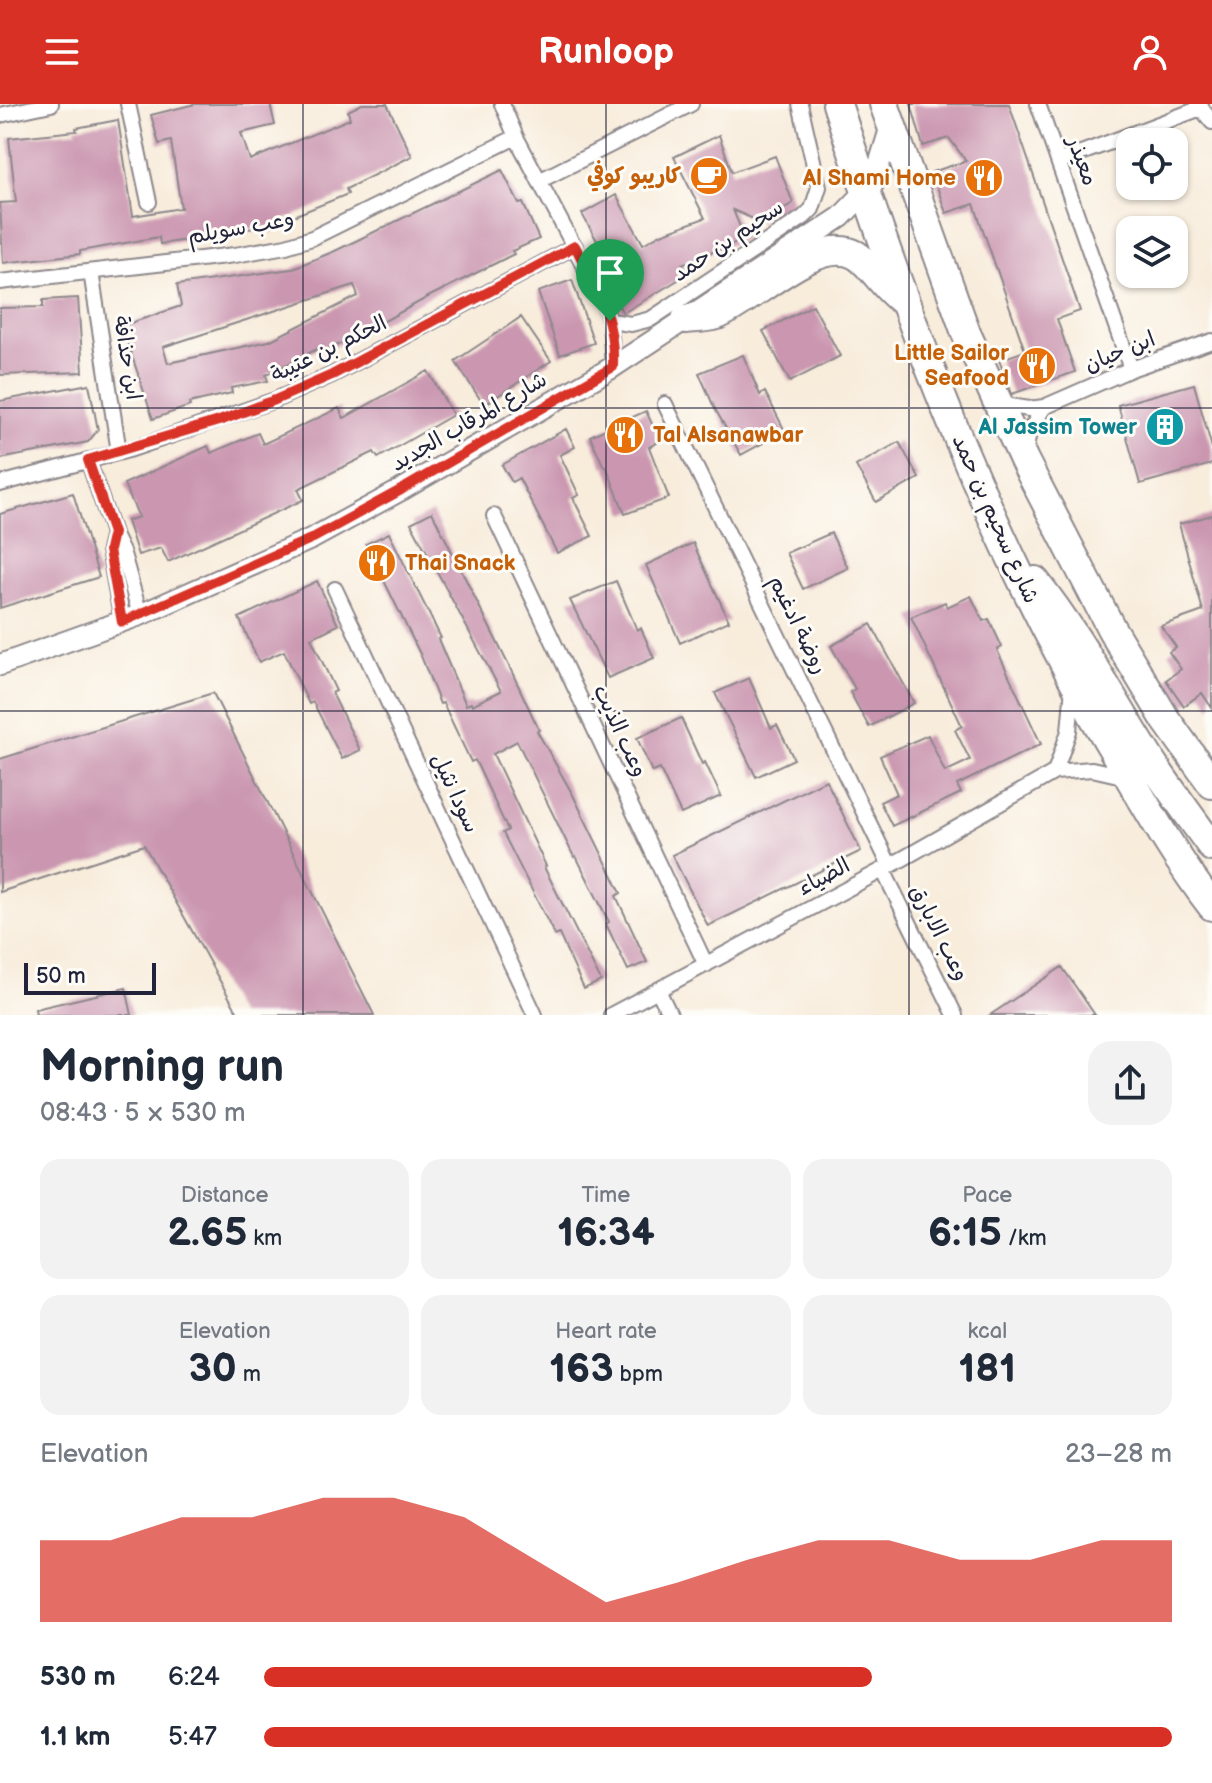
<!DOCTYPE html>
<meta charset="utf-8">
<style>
body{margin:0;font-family:"Balsamiq Sans","Playpen Sans Arabic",sans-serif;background:#f2f2f3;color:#1f2937;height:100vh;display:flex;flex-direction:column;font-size:30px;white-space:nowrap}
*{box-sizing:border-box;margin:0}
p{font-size:26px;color:#747a83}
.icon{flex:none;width:44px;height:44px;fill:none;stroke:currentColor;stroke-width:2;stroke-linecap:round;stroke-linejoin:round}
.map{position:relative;height:911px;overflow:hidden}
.details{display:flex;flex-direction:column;background:#fff;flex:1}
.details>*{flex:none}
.controls{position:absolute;left:1116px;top:24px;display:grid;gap:16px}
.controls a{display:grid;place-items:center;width:72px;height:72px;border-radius:16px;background:#fff;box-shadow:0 2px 6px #0004;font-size:40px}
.scale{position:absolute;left:24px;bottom:20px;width:132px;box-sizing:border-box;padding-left:8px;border:4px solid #22223b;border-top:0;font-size:22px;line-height:28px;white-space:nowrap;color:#22223b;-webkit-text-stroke:6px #fdfcf7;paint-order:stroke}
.pin{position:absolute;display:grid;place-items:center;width:68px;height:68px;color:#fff;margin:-82px -34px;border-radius:50% 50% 50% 0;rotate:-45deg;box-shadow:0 0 8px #0007}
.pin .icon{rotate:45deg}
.round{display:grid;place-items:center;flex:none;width:84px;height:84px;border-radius:24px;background:#f2f2f3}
.overview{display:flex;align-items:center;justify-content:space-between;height:136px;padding:0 40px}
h1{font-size:44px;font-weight:700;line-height:60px}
.metrics{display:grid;grid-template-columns:repeat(3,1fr);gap:12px;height:136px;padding:8px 40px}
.metrics div{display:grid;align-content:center;border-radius:20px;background:#f2f2f3;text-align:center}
.metrics b{font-size:40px;font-weight:700}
.metrics small{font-size:22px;font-weight:400}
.metrics p{font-size:22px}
.chart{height:224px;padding:16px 40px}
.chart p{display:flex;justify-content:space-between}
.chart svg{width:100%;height:144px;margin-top:8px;fill:#d93025;opacity:.7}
ul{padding:0 40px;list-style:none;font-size:26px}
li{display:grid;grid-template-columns:128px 96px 1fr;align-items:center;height:60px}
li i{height:20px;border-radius:10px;background:#d93025}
header{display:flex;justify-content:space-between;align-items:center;height:104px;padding:0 40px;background:#d93025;color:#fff;font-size:36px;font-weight:700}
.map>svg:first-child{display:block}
.building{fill:#ca96b0;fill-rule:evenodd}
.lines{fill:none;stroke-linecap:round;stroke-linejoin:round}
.street-casing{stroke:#8d878b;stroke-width:18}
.secondary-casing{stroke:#8d878b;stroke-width:24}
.highway-casing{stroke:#8d878b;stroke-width:32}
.street{stroke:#fff;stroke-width:14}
.secondary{stroke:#fff;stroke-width:20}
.highway{stroke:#fff;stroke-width:28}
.route-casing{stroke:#fff;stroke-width:16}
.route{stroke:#d93025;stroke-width:10}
.grid{fill:none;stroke:#22223b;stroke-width:2;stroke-opacity:0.55}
.labels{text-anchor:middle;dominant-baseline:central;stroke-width:6;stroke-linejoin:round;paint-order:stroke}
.street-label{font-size:22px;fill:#22223b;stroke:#fdfcf7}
.food-label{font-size:22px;font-weight:bold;fill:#c56008;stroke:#fdfcf7;text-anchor:end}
.culture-label{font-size:22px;font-weight:bold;fill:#0d838f;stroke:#fdfcf7;text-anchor:end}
</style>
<header><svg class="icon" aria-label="menu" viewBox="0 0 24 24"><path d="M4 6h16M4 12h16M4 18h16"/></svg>Runloop<svg class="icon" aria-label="person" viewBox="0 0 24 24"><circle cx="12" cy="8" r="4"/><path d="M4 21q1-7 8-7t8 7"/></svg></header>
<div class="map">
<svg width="1212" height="911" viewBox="0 0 1212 911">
<rect width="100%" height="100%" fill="#fdfcf7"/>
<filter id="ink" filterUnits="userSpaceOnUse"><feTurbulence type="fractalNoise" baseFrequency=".0125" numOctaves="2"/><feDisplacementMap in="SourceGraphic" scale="16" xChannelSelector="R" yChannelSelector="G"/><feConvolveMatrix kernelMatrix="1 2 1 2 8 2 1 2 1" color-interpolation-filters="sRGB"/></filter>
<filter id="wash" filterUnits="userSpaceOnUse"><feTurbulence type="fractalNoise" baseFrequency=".006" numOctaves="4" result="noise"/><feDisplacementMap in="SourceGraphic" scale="32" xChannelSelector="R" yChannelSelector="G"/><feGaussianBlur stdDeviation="1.8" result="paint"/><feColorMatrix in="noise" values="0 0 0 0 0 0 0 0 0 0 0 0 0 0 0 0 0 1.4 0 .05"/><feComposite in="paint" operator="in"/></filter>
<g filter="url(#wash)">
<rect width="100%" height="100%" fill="#f8ecdb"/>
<g id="blocks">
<!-- building -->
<path class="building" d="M 195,0 L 270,0 L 275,21 L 241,29 L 250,56 L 350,15 L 348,7 L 362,0 L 387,0 L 412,52 L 346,85 L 348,90 L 274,120 L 275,122 L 212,129 L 213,132 L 160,140 L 159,133 L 80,147 L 80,150 L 3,159 L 0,99 L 16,98 L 9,34 L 77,27 L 76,24 L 118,16 L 133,112 L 181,104 L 171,37 L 159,40 L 151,11 Z
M 911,0 L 1009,0 L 1080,207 L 1057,215 L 1075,268 L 1012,290 L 999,256 L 1025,247 L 974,100 L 946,109 L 932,68 L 966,57 L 949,34 L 923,42 Z
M 719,31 L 732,68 L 775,52 L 793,99 L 760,118 L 733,106 L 745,135 L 682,160 L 688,170 L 623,209 L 598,167 L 610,160 L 582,110 L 616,91 L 643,140 L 661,130 L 705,114 L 674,53 Z
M 502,66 L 519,100 L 523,99 L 539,135 L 512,147 L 514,150 L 430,192 L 357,232 L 325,247 L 323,242 L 266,271 L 268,277 L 231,284 L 232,289 L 189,299 L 190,302 L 153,315 L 122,222 L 181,202 L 177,181 L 291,165 L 335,147 ZM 354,181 L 358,192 L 269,237 L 168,259 L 163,243 Z
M 572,176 L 594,239 L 560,251 L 538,188 Z
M 78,194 L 83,268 L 0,271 L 0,204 L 43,203 L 43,196 Z
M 813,201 L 840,252 L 790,278 L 763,227 Z
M 521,213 L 551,257 L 484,301 L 455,257 Z
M 743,251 L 760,291 L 765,288 L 785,327 L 741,351 L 714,303 L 699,269 Z
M 428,267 L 453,311 L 378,354 L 374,348 L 298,385 L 303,396 L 168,458 L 161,444 L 138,451 L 127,417 L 139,413 L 124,380 L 208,342 L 211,349 L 258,329 L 263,340 L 339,304 L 344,314 Z
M 89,280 L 98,326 L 88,338 L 0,355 L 0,297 Z
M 1194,280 L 1212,344 L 1212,360 L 1140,380 L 1118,301 Z
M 646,307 L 660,337 L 649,343 L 669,394 L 625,410 L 606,362 L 604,363 L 590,332 Z
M 566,325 L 575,343 L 560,351 L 579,391 L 573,394 L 592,432 L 557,449 L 519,374 L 512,378 L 502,361 Z
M 899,338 L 919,374 L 876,398 L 856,362 Z
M 73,389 L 99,473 L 0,504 L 0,410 Z
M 432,408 L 510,564 L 539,626 L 537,627 L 573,691 L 621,789 L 616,792 L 647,858 L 628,866 L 606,820 L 609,818 L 576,752 L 574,753 L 517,637 L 493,650 L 546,762 L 544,763 L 601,877 L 584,885 L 559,830 L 555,832 L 503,729 L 508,726 L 475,656 L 471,658 L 443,599 L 440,600 L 421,552 L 366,440 L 389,429 L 441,534 L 438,535 L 466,601 L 471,599 L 472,601 L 501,587 L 411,419 Z
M 1212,411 L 1212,604 L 1202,589 L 1184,602 L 1166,576 L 1181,565 L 1169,548 L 1176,543 L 1161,522 L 1203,507 L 1179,420 Z
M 831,429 L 848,464 L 803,485 L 786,449 Z
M 693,439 L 729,517 L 680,539 L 646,461 Z
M 317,477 L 338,521 L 311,534 L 336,587 L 332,589 L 360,646 L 342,655 L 313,598 L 309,600 L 284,547 L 259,558 L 239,514 Z
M 616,477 L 637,526 L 641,524 L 654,554 L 608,574 L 570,496 Z
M 971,492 L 983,517 L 989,515 L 1002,543 L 997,546 L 1041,640 L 957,681 L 961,689 L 892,722 L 880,698 L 897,690 L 880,652 L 928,631 L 945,668 L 970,656 L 955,626 L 962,622 L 911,513 L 945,498 L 947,503 Z
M 871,520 L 914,599 L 869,623 L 850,588 L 855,585 L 831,542 Z
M 749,574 L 771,624 L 777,621 L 794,655 L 756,673 L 715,589 Z
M 213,589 L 374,911 L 239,911 L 144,741 L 0,788 L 0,655 Z
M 681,614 L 702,660 L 705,658 L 721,692 L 681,710 L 660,665 L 652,668 L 637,634 Z
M 826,676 L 861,747 L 708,822 L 672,751 Z
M 1062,863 L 1095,911 L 990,911 Z
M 126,884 L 132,911 L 36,911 L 35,905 Z"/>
</g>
</g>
<g filter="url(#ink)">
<use href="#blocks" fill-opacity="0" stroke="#8d878b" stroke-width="2"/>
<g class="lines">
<!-- street casing -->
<g class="street-casing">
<path id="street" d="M 128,0 L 149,98
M 502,0 L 516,33 L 604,199 L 610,217 L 613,263
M 1038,0 L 1131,265
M 1198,0 L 1212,18
M 0,11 L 51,0
M 1060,57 L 1201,4
M 539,77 L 691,0
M 91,168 L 119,348
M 0,178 L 235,151 L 286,142 L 312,134 L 516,33
M 610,217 L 631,220 L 651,215 L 804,113 L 812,105 L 819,83 L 800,0
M 665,300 L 890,762
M 998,300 L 1029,305 L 1044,303 L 1131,265 L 1212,237
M 1025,350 L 1029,328 L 1044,303
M 88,356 L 113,429 L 123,450 L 140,511
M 0,380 L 132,345 L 275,296 L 332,271 L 575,142
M 494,412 L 706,861
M 113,429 L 109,446 L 122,518
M 335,485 L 535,911
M 1055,668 L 1069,627 L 1073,583
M 883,766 L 955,911
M 658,886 L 670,911
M 611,911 L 890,762 L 1055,668 L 1092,665 L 1127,673"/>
</g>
<!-- secondary casing -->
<g class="secondary-casing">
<path id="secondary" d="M 0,561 L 140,511 L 313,434 L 401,386 L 613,263 L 841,113 L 873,80 L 891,22"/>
</g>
<!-- highway casing -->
<g class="highway-casing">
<path id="highway" d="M 837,0 C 911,229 996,453 1121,659 C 1149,707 1178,758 1212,802
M 884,0 L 966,229 L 1024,356 L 1112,526 L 1166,616 L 1212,680
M 686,215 C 696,214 707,214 717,211 C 753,197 817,129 856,151 C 871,160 884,183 900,195
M 1035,477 C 1081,535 1115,601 1155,663 C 1173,690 1193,716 1212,743"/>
</g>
<!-- street -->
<use href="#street" class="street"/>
<!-- secondary -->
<use href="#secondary" class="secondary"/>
<!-- highway -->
<use href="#highway" class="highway"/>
</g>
</g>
<g class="lines" filter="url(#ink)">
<!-- route casing -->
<g class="route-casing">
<path id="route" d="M 575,142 C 597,186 615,212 613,263 L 401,386 L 313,434 L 122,518 L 109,446 L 113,429 L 88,356 L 222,316 L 275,296 L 332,271 Z"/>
</g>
<!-- route -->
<use href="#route" class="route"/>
</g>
<!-- grid -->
<path class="grid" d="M 303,0 L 303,911M 606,0 L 606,911M 909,0 L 909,911M 0,304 L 1212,304M 0,607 L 1212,607"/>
<!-- icons -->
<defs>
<g id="cafe-disc" transform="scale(2)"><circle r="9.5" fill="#e8710a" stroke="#fdfcf7"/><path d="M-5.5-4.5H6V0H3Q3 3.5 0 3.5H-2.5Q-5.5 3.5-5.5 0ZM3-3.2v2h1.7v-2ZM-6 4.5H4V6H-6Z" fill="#fff"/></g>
<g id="restaurant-disc" transform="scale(2)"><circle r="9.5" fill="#e8710a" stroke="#fdfcf7"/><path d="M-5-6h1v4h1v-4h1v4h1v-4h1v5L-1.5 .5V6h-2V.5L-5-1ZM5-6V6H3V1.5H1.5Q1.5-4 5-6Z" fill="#fff"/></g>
<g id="building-disc" transform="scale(2)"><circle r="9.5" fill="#0f9aa8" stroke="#fdfcf7"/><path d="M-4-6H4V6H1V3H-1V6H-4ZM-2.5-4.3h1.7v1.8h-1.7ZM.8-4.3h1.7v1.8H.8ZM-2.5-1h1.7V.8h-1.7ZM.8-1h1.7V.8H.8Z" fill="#fff"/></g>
</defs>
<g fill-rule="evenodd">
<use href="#cafe-disc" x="709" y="72"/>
<use href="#restaurant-disc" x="984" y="74"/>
<use href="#restaurant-disc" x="1037" y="262"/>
<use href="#building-disc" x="1165" y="323"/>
<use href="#restaurant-disc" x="625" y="331"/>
<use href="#restaurant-disc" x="377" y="459"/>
</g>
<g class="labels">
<!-- street labels -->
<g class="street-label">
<text transform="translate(1082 57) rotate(70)">معيذر</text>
<text transform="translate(241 124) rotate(-10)">وعب سويلم</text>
<text transform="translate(728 137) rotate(-34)">سحيم بن حمد</text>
<text transform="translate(329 245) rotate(-26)">الحكم بن عتيبة</text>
<text transform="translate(1120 248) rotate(-22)">ابن حيان</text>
<text transform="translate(127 254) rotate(81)">ابن حذافة</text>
<text transform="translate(469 318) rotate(-30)">شارع المرقاب الجديد</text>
<text transform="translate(995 415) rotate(66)">شارع سحيم بن حمد</text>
<text transform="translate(798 521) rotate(64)">روضة ادغيم</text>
<text transform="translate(620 627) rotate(65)">وعب الذيب</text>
<text transform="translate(455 689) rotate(65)">سودا نثيل</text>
<text transform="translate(824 773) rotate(-28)">الضياء</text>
<text transform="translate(939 829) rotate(63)">وعب الابارق</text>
</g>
<!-- food labels -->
<g class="food-label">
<text x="681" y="72">كاريبو كوفي</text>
<text x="956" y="74">Al Shami Home</text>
<text x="1009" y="249">Little Sailor<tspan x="1009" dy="25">Seafood</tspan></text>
<text x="653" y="331" text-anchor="start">Tal Alsanawbar</text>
<text x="405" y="459" text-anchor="start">Thai Snack</text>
</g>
<!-- culture labels -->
<g class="culture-label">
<text x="1137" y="323">Al Jassim Tower</text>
</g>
</g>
</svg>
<div class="controls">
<a><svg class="icon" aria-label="locate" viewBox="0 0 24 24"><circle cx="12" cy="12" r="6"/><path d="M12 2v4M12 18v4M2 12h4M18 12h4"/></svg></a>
<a><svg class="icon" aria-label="layers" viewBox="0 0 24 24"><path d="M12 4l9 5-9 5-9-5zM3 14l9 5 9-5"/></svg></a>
</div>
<div class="scale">50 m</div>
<div class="pin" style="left:610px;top:217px;background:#1e9e55"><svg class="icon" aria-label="arrive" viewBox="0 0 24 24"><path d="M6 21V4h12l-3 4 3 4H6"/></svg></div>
</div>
<section class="details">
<div class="overview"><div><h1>Morning run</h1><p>08:43 · 5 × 530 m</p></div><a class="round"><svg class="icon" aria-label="share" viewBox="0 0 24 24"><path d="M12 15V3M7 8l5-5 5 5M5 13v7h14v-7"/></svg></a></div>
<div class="metrics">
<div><p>Distance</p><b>2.65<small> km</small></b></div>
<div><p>Time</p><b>16:34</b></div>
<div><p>Pace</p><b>6:15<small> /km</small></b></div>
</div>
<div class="metrics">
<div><p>Elevation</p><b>30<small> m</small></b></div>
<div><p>Heart rate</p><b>163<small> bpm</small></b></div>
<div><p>kcal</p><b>181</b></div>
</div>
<div class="chart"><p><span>Elevation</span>23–28 m</p>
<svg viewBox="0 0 160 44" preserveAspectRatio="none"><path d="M0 44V19L10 19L20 12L30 12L40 6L50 6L60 12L70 25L80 38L90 32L100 25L110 19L120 19L130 25L140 25L150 19L160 19V44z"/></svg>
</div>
<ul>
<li><b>530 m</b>6:24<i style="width:67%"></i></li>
<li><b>1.1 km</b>5:47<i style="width:100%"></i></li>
</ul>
</section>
